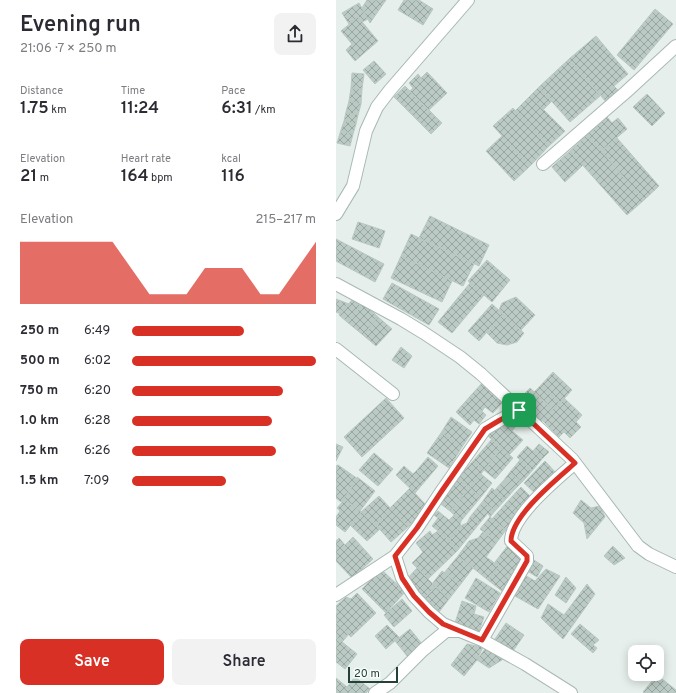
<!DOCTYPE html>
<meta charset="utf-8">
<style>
body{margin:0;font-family:Overpass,sans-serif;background:#f2f2f3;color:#2b2b33;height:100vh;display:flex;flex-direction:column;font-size:15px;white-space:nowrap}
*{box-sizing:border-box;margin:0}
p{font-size:13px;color:#7c7c81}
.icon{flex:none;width:22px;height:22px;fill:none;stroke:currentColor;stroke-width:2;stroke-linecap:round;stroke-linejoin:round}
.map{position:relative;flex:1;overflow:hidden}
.side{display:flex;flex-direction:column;background:#fff;width:336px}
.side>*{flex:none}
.tools{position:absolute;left:292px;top:645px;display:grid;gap:8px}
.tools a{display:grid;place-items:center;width:36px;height:36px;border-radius:8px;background:#fff;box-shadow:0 2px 10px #0003;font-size:20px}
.scale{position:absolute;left:12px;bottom:10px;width:50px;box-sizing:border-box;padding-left:4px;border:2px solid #24423a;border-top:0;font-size:11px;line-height:14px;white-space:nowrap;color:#24423a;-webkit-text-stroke:3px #f7fbf9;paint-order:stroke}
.pin{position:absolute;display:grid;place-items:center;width:34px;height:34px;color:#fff;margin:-17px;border-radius:8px;box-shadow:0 2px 6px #0006}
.round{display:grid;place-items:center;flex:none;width:42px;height:42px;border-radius:8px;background:#f2f2f3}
.overview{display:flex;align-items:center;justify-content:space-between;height:68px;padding:0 20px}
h1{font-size:22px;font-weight:600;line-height:30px}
.stats{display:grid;grid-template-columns:repeat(3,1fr);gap:6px;height:68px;padding:4px 20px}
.stats div{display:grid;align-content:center}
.stats b{font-size:17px;font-weight:600}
.stats small{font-size:11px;font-weight:400}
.stats p{font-size:11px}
.chart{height:112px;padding:8px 20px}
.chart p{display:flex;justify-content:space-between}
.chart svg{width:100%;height:72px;margin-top:4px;fill:#d93025;opacity:.7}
.primary-button{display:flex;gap:8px;margin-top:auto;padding:8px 20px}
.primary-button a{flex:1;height:46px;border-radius:8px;background:#d93025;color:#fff;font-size:16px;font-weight:600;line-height:46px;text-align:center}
.primary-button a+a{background:#f2f2f3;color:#2b2b33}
ul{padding:0 20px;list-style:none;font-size:13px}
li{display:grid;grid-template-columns:64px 48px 1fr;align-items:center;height:30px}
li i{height:10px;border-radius:5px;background:#d93025}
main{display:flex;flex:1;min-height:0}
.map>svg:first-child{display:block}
.building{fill:url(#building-cross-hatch);stroke:#b8c9c2}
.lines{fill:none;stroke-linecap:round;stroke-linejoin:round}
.minor-casing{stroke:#a8b8b2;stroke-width:14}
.minor{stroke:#fff;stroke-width:12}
.route-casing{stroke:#fff;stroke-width:8}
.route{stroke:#d93025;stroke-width:5}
</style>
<main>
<section class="side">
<div class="overview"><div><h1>Evening run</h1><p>21:06 · 7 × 250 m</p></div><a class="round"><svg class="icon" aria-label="share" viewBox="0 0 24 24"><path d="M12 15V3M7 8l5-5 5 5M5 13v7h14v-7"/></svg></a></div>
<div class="stats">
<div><p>Distance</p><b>1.75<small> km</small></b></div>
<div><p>Time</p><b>11:24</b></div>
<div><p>Pace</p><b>6:31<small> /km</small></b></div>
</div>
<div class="stats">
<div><p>Elevation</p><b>21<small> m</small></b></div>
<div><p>Heart rate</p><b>164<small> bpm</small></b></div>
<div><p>kcal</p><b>116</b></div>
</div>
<div class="chart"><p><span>Elevation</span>215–217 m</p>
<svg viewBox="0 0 160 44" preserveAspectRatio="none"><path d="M0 44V6L10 6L20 6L30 6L40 6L50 6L60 22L70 38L80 38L90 38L100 22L110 22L120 22L130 38L140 38L150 22L160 6V44z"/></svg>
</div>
<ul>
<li><b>250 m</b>6:49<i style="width:61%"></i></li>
<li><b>500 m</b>6:02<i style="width:100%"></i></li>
<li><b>750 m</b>6:20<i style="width:82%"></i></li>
<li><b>1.0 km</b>6:28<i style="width:76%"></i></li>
<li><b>1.2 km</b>6:26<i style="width:78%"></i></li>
<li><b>1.5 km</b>7:09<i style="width:51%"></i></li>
</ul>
<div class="primary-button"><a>Save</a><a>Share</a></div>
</section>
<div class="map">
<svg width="340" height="693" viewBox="0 0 340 693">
<defs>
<pattern id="building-cross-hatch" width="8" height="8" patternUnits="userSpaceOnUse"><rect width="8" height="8" fill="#bbcac4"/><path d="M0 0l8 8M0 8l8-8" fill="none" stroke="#98a6a0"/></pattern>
</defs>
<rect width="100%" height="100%" fill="#e6efeb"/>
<!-- building -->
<path class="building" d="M 31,0 L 50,0 L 34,23 L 26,8 Z
M 68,0 L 83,0 L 97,9 L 87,25 L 62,10 Z
M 23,3 L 32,19 L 26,22 L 22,17 L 13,24 L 6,13 Z
M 319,9 L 337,24 L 298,70 L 281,55 Z
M 22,17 L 42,41 L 19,61 L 10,50 L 16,44 L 5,31 Z
M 260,36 L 292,74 L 278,86 L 284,92 L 271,103 L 233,59 Z
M 233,59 L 264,96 L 234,122 L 203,87 Z
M 38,61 L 50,74 L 39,84 L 27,70 Z
M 91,72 L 111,93 L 93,110 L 74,91 L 77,88 L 73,83 L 82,74 L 85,78 Z
M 16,73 L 28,74 L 26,89 L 15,88 Z
M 69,86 L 106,123 L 95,134 L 58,97 Z
M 203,87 L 216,101 L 207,110 L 194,96 Z
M 15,88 L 26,89 L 25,104 L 13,101 Z
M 311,94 L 329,113 L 316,126 L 297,107 Z
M 194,96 L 229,131 L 213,146 L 179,111 Z
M 13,101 L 25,104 L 22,115 L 10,112 Z
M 177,108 L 213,146 L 194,166 L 157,126 Z
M 10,112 L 22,115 L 20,124 L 8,121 Z
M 271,117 L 276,123 L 282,118 L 291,129 L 265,151 L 251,135 Z
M 8,121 L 20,124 L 17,134 L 5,130 Z
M 5,130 L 17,134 L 14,146 L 1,143 Z
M 251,135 L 308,200 L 291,215 L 234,151 Z
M 166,136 L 194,166 L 178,181 L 150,151 Z
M 281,138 L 323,186 L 308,200 L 265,151 Z
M 234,151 L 247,165 L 229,182 L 216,167 Z
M 94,216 L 153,245 L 143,266 L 83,238 Z
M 22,222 L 49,231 L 43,248 L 16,239 Z
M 75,234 L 138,264 L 127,286 L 65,256 Z
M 0,239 L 48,264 L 39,282 L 0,261 Z
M 65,256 L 116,281 L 106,302 L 55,278 Z
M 151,260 L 174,280 L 156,302 L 132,281 Z
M 56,283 L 103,309 L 93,325 L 47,299 Z
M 134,283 L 148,295 L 116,333 L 102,322 Z
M 180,297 L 199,315 L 185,330 L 163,310 L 166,303 Z
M 0,299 L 13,304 L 5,314 L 0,312 Z
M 17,299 L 25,306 L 11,322 L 3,315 Z
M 27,303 L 42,317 L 27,335 L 11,322 Z
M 156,304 L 167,314 L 143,341 L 132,331 Z
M 167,314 L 188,333 L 181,342 L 171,345 L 161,343 L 151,333 Z
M 42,317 L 56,329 L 40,346 L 27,335 Z
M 65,347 L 76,356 L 68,368 L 56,360 Z
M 217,372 L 236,390 L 224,403 L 205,385 Z
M 147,382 L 154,389 L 152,390 L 166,403 L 157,413 L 149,407 L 146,411 L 150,415 L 143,424 L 138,420 L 134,425 L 120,412 Z
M 205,385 L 224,403 L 217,409 L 198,392 Z
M 194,388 L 217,409 L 206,420 L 205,424 L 185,405 L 189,401 L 185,397 Z
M 50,398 L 68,418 L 26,457 L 8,437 Z
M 228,398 L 246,415 L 240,422 L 245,427 L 234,438 L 228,432 L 223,437 L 206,420 Z
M 115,417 L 136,432 L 126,447 L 105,433 Z
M 174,421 L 180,426 L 176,431 L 187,440 L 173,455 L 152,436 L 165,422 L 170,426 Z
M 105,433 L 126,447 L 113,468 L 91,453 Z
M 156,439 L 166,448 L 148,470 L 137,461 Z
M 0,444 L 7,447 L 0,461 Z
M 203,444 L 213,452 L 206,459 L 197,451 Z
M 191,446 L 206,459 L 196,471 L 181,457 Z
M 166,448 L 177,458 L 159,479 L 148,470 Z
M 38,453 L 57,469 L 42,486 L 23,470 Z
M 92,457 L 102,466 L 91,479 L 81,470 Z
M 184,460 L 196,471 L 186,482 L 174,472 Z
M 137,461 L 148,470 L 134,488 L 122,478 Z
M 209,461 L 221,474 L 201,495 L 188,483 Z
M 2,465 L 22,479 L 5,502 L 0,498 L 0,466 Z
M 68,466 L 77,474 L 81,470 L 91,479 L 79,493 L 60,475 Z
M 174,472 L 186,482 L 178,490 L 168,480 Z
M 145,474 L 156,483 L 145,497 L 134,488 Z
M 21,477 L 39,491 L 24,511 L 9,499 L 5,502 L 22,479 Z
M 122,478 L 134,488 L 114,511 L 102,502 Z
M 168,480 L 178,490 L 169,500 L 158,491 Z
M 185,487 L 197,499 L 184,513 L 171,502 Z
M 74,488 L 92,507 L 72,527 L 54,508 Z
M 134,488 L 145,497 L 125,521 L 114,511 Z
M 156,488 L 169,500 L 159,511 L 147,501 Z
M 43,496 L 56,510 L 40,525 L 25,512 Z
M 9,499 L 25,512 L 9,532 L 0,525 L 0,517 L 4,511 L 1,508 Z
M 245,500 L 255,508 L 264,506 L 269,517 L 251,539 L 248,523 L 237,513 Z
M 147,501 L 159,511 L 154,517 L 152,513 L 143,524 L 134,517 Z
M 171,502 L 184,513 L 170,530 L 156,519 Z
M 56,510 L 72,527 L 55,542 L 40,525 Z
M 102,511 L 113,520 L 118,515 L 125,521 L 124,526 L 113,540 L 96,526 L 102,518 L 98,515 Z
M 25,512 L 44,529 L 31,541 L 14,525 Z
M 134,517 L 143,524 L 121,551 L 113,540 L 124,526 L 131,523 Z
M 154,517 L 170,530 L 161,542 L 144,529 Z
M 94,531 L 96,535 L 102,531 L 113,540 L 121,551 L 92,579 L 76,563 L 87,552 L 80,543 Z
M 147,532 L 161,542 L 150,557 L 163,566 L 152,580 L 122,556 L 133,541 L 142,538 Z
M 17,537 L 37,559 L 16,578 L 0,561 L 0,541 L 3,538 L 9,545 Z
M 173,544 L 191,559 L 166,591 L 152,580 L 163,566 L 159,562 Z
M 277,546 L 289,558 L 278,565 L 268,556 Z
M 122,556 L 137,568 L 124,585 L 108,573 Z
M 195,558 L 207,566 L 201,577 L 188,569 Z
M 81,568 L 100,587 L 89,598 L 71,579 Z
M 45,569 L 69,592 L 50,613 L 26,589 Z
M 210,569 L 224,576 L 202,609 L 179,596 L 184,587 L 181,580 L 185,573 L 199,581 Z
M 106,571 L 124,585 L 113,599 L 96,584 Z
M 230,577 L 240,588 L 230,603 L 219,595 Z
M 140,578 L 164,593 L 153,612 L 129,598 Z
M 251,584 L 259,594 L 227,639 L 205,618 L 212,604 L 228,615 Z
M 100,587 L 113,599 L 103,612 L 89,598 Z
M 21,593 L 40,613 L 15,637 L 0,623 L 0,614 L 1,612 L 0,606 L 10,597 L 15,599 Z
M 66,599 L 76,611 L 58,627 L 48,615 Z
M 126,601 L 140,606 L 138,614 L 148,617 L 142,634 L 118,626 Z
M 0,623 L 13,634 L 6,642 L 0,637 Z
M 170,623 L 188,635 L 177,651 L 159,639 Z
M 244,624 L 263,640 L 257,645 L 261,648 L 257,653 L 235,634 Z
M 51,625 L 63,637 L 50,649 L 39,636 Z
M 74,629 L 87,645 L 72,657 L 59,641 Z
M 0,637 L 21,654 L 9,669 L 0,662 Z
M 131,644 L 147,647 L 141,660 L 128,676 L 115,665 Z
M 151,646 L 169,658 L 153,668 L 141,660 Z
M 321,675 L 340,690 L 340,693 L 309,693 L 307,692 Z
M 19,677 L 34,689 L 30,693 L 18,693 L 11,687 Z
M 0,678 L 11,687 L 18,693 L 0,693 Z"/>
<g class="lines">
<!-- minor casing -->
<g class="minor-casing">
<path id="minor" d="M 207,164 L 290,92 L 340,46
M 0,214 L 17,186 L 30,131 L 41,107 L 54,90 L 132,0
M 0,284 L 65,319 L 88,333 L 124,357 L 145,374 L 236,459 L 302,546 L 313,554 L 340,567
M 0,349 L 57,394
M 183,410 L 164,420 L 149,429 L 105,492 L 81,528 L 59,556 L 66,578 L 78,596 L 93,612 L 107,624 L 146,640 L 189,664 L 235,693
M 0,595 L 59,556
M 146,640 L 191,561 L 191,556 L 175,541 C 175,516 221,479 239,463
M 39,693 L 54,683 L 87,650 L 110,631 L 122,631"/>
</g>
<!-- minor -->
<use href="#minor" class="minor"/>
</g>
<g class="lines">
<!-- route casing -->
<g class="route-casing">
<path id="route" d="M 183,410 L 239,463 C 221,479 175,516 175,541 L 191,556 L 191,561 L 146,640 L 107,624 L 93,612 L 78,596 L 66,578 L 59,556 L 81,528 L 105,492 L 149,429 L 164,420 Z"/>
</g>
<!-- route -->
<use href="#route" class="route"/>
</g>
</svg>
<div class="tools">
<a><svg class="icon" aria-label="locate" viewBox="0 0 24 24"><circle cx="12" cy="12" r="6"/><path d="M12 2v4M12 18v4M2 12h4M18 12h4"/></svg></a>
</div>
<div class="scale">20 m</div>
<div class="pin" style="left:183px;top:410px;background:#1e9e55"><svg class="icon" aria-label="arrive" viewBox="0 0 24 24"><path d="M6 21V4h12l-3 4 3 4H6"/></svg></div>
</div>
</main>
